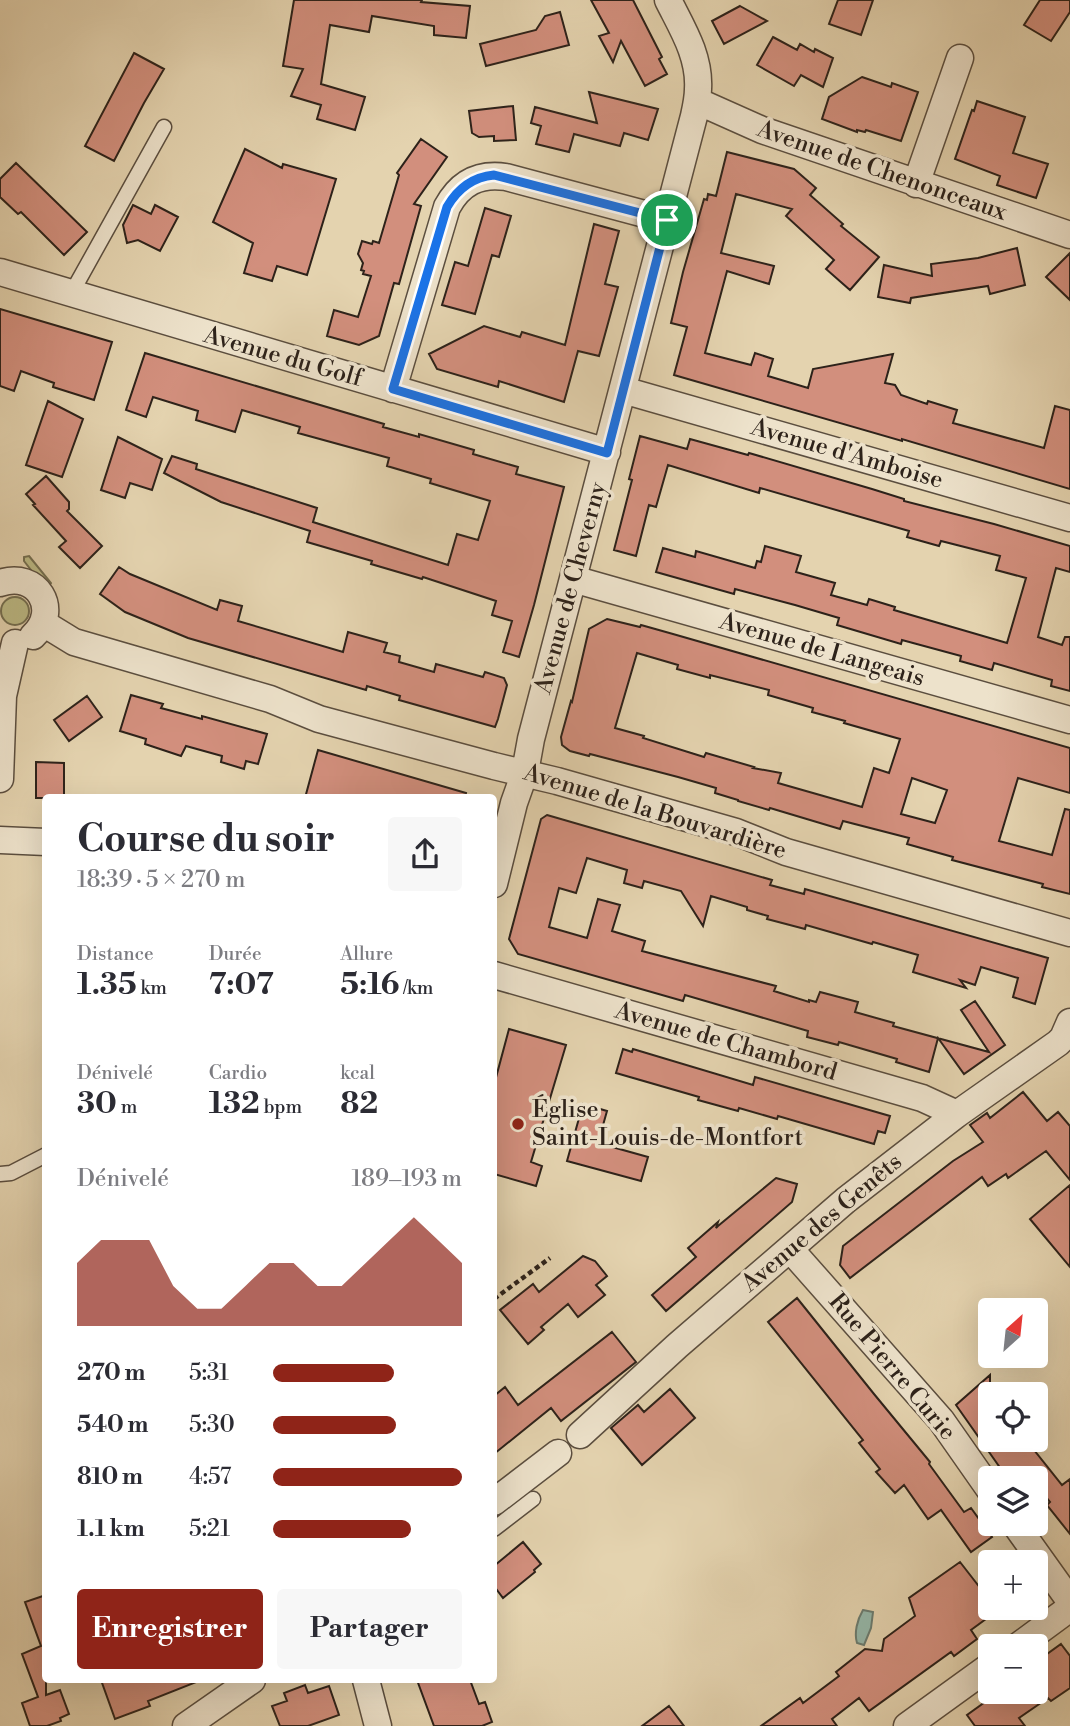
<!DOCTYPE html>
<html lang="fr">
<meta charset="utf-8">
<style>
body{margin:0;font-family:"Libre Bodoni",serif;background:#f7f7f7;color:#2b2b33;height:100vh;display:flex;flex-direction:column;font-size:26px;white-space:nowrap}
*{box-sizing:border-box;margin:0}
p{font-size:23px;color:#7c7c81}
.icon{flex:none;width:38px;height:38px;fill:none;stroke:currentColor;stroke-width:2;stroke-linecap:round;stroke-linejoin:round}
.map{position:relative;flex:1;overflow:hidden}
.sheet{position:absolute;left:42px;top:794px;width:455px;height:889px;display:flex;flex-direction:column;background:#fff;border-radius:7px;box-shadow:0 7px 28px #0002}
.sheet>*{flex:none}
.needle{width:46px;rotate:27deg}
.tools{position:absolute;left:978px;top:1298px;display:grid;gap:14px}
.tools a{display:grid;place-items:center;width:70px;height:70px;border-radius:7px;background:#fff;box-shadow:0 7px 28px #0002;font-size:35px}
.pin{position:absolute;display:grid;place-items:center;width:60px;height:60px;color:#fff;margin:-30px;border:4px solid #fff;border-radius:50%;box-shadow:0 2px 7px #0007}
.round{display:grid;place-items:center;flex:none;width:74px;height:74px;border-radius:7px;background:#f7f7f7}
.summary{display:flex;align-items:center;justify-content:space-between;height:119px;padding:0 35px}
h1{font-size:38px;font-weight:700;line-height:52px}
.figures{display:grid;grid-template-columns:repeat(3,1fr);gap:10px;height:119px;padding:7px 35px}
.figures div{display:grid;align-content:center}
.figures b{font-size:30px;font-weight:700}
.figures small{font-size:19px;font-weight:400}
.figures p{font-size:19px}
.chart{height:196px;padding:14px 35px}
.chart p{display:flex;justify-content:space-between}
.chart svg{width:100%;height:126px;margin-top:7px;fill:#8f2418;opacity:.7}
.button{display:flex;gap:14px;margin-top:auto;padding:14px 35px}
.button a{flex:1;height:80px;border-radius:7px;background:#8f2418;color:#fff;font-size:28px;font-weight:700;line-height:80px;text-align:center}
.button a+a{background:#f7f7f7;color:#2b2b33}
ul{padding:0 35px;list-style:none;font-size:23px}
li{display:grid;grid-template-columns:112px 84px 1fr;align-items:center;height:52px}
li i{height:18px;border-radius:9px;background:#8f2418}
.map>svg:first-child{display:block}
.green{fill:#bcba85;stroke:#746e50;stroke-width:2}
.water{fill:#95b8aa;stroke:#6b7c70;stroke-width:2}
.building{fill:#d28f7d;stroke:#2d221a;stroke-width:2;fill-rule:evenodd}
.lines{fill:none;stroke-linecap:round;stroke-linejoin:round}
.service-casing{stroke:#5b4e3f;stroke-width:17}
.minor-casing{stroke:#5b4e3f;stroke-width:29}
.path{stroke:#2d221a;stroke-width:4.5;stroke-dasharray:5 3.5;stroke-linecap:butt}
.service{stroke:#ede2cb;stroke-width:14}
.minor{stroke:#ede2cb;stroke-width:26}
.route-casing{stroke:#fff;stroke-width:14}
.route{stroke:#1a73e8;stroke-width:9}
.poi-dot{fill:#8f2418;stroke:#ede2cb;stroke-width:2.5}
.labels{text-anchor:middle;dominant-baseline:central;stroke-width:7;stroke-linejoin:round;paint-order:stroke}
.street-label{font-size:24px;fill:#2d221a;stroke:#ede2cb}
.poi-label{font-size:24px;fill:#2d221a;stroke:#ede2cb;text-anchor:start}
</style>
<div class="map">
<svg width="1070" height="1726" viewBox="0 0 1070 1726">
<rect width="100%" height="100%" fill="#e4d3af"/>
<filter id="stains"><feTurbulence type="fractalNoise" baseFrequency=".00286" numOctaves="4"/><feColorMatrix values="0 0 0 0 .2 0 0 0 0 .09 0 0 0 0 .02 0 0 0 .5 -.17"/></filter>
<radialGradient id="worn" r=".72"><stop offset=".6" stop-color="#630" stop-opacity="0"/><stop offset="1" stop-color="#630" stop-opacity=".3"/></radialGradient>
<!-- green -->
<path class="green" d="M 29,556 L 51,583 L 48,588 L 45,588 L 24,561 L 24,557 Z
M1 611a14 14 0 1 1 28 0a14 14 0 1 1-28 0Z"/>
<!-- water -->
<path class="water" d="M 863,1610 L 873,1612 L 871,1628 L 864,1645 L 857,1643 C 854,1633 857,1620 863,1610 Z"/>
<!-- building -->
<path class="building" d="M 294,0 L 422,0 L 421,2 L 470,6 L 466,38 L 434,35 L 434,26 L 372,16 L 369,32 L 330,25 L 321,84 L 365,97 L 355,130 L 317,119 L 321,105 L 291,96 L 303,69 L 283,66 Z
M 591,0 L 633,0 L 662,57 L 659,59 L 667,74 L 645,86 L 621,41 L 613,62 L 599,36 L 609,33 Z
M 838,0 L 873,0 L 861,35 L 829,24 Z
M 1040,0 L 1070,0 L 1070,12 L 1051,41 L 1024,25 Z
M 740,6 L 767,21 L 724,44 L 712,21 Z
M 560,12 L 569,45 L 486,66 L 480,44 L 536,30 L 545,16 Z
M 773,37 L 797,50 L 800,44 L 814,52 L 815,49 L 833,58 L 823,87 L 801,75 L 794,86 L 757,65 Z
M 134,53 L 164,69 L 144,103 L 114,161 L 85,146 Z
M 862,77 L 891,87 L 892,83 L 918,92 L 901,141 L 866,130 L 865,132 L 857,130 L 857,132 L 822,119 L 829,97 Z
M 589,92 L 658,109 L 648,140 L 624,133 L 620,146 L 574,134 L 569,152 L 536,144 L 541,126 L 531,123 L 535,107 L 597,123 Z
M 977,101 L 1025,117 L 1013,153 L 1048,164 L 1036,198 L 997,185 L 1000,176 L 955,159 L 972,110 L 974,111 Z
M 513,106 L 516,140 L 494,141 L 494,136 L 479,137 L 472,133 L 469,111 Z
M 421,139 L 447,157 L 414,204 L 421,206 L 399,284 L 394,283 L 379,336 L 359,345 L 327,336 L 334,310 L 358,317 L 371,276 L 363,274 L 364,271 L 361,270 L 363,263 L 358,254 L 362,241 L 372,244 L 373,241 L 379,243 L 399,175 L 397,173 Z
M 245,149 L 282,168 L 283,164 L 336,179 L 307,275 L 277,266 L 272,281 L 244,273 L 253,243 L 213,222 Z
M 727,152 L 794,169 L 816,188 L 810,195 L 843,224 L 841,226 L 879,257 L 850,290 L 826,269 L 834,260 L 786,216 L 792,209 L 736,194 L 721,253 L 774,266 L 769,284 L 727,271 L 705,353 L 751,365 L 755,353 L 773,359 L 768,376 L 808,388 L 813,369 L 893,354 L 885,383 L 895,385 L 901,395 L 927,404 L 928,401 L 957,410 L 953,423 L 1044,448 L 1055,406 L 1070,410 L 1070,489 L 902,439 L 902,441 L 674,375 L 687,327 L 671,323 L 683,272 L 704,199 L 707,200 L 708,194 L 716,196 Z
M 16,163 L 87,232 L 64,255 L 21,212 L 18,214 L 0,197 L 0,179 Z
M 133,205 L 151,214 L 155,205 L 178,217 L 160,251 L 138,240 L 127,243 L 123,225 Z
M 485,208 L 511,216 L 499,257 L 492,255 L 475,314 L 442,305 L 455,262 L 468,266 Z
M 594,224 L 619,231 L 605,284 L 618,287 L 599,356 L 578,351 L 564,402 L 499,381 L 498,387 L 437,369 L 429,354 L 484,326 L 520,337 L 522,332 L 565,345 Z
M 1017,248 L 1025,285 L 990,294 L 988,286 L 911,298 L 910,303 L 878,297 L 884,265 L 932,276 L 931,264 L 978,258 Z
M 1070,253 L 1070,300 L 1046,277 Z
M 0,309 L 112,342 L 94,400 L 53,387 L 54,383 L 21,371 L 14,391 L 0,386 Z
M 145,353 L 384,424 L 383,427 L 419,437 L 419,434 L 474,450 L 473,454 L 518,467 L 516,474 L 564,487 L 534,605 L 519,657 L 503,652 L 512,621 L 492,615 L 496,601 L 423,577 L 422,579 L 371,564 L 372,561 L 307,542 L 310,531 L 221,502 L 164,473 L 172,456 L 197,464 L 196,469 L 317,508 L 313,522 L 448,565 L 457,534 L 478,540 L 490,501 L 430,483 L 431,479 L 387,466 L 389,458 L 298,433 L 300,427 L 242,410 L 235,432 L 196,420 L 198,411 L 153,397 L 146,417 L 126,410 Z
M 48,401 L 83,419 L 62,477 L 26,465 Z
M 640,436 L 687,449 L 690,439 L 748,455 L 749,453 L 872,489 L 904,499 L 904,501 L 994,524 L 1070,546 L 1070,572 L 1056,568 L 1038,637 L 1062,645 L 1065,637 L 1070,637 L 1070,691 L 1051,686 L 1052,680 L 994,663 L 992,670 L 960,661 L 961,656 L 902,640 L 901,644 L 837,625 L 839,618 L 795,605 L 735,589 L 734,594 L 656,572 L 663,548 L 695,557 L 696,551 L 755,568 L 757,561 L 761,562 L 765,546 L 801,556 L 796,572 L 835,583 L 831,595 L 867,605 L 869,599 L 895,607 L 894,610 L 1007,643 L 1026,578 L 996,570 L 1000,556 L 941,541 L 939,546 L 907,537 L 909,531 L 760,488 L 759,493 L 668,465 L 656,507 L 649,505 L 636,556 L 614,550 L 632,480 L 629,479 Z
M 118,437 L 162,459 L 152,490 L 130,483 L 125,498 L 101,490 Z
M 46,476 L 69,502 L 69,509 L 67,511 L 102,546 L 80,568 L 59,547 L 66,541 L 33,505 L 35,504 L 26,494 Z
M 119,567 L 130,574 L 217,610 L 220,600 L 242,606 L 238,621 L 343,652 L 348,632 L 387,643 L 384,652 L 400,656 L 399,662 L 434,672 L 436,664 L 483,677 L 485,672 L 504,678 L 507,685 L 498,719 L 495,727 L 399,700 L 400,696 L 367,686 L 366,690 L 188,638 L 125,612 L 100,594 Z
M 607,619 L 640,627 L 641,625 L 673,634 L 1070,748 L 1070,793 L 1018,778 L 999,841 L 1052,855 L 1065,809 L 1070,810 L 1070,894 L 1042,887 L 1043,884 L 952,860 L 953,857 L 907,844 L 909,838 L 843,821 L 840,829 L 770,808 L 769,810 L 738,801 L 738,800 L 715,793 L 716,788 L 678,777 L 590,754 L 589,756 L 570,751 L 562,745 L 561,737 L 571,701 L 572,702 L 589,629 ZM 637,653 L 678,665 L 677,669 L 710,678 L 710,675 L 769,690 L 768,695 L 813,708 L 812,712 L 845,721 L 844,723 L 900,739 L 889,773 L 874,768 L 862,807 L 778,783 L 781,773 L 753,768 L 754,767 L 706,753 L 704,757 L 643,738 L 644,736 L 615,728 ZM 912,778 L 947,790 L 935,823 L 901,814 Z
M 131,695 L 163,704 L 161,708 L 202,719 L 202,716 L 267,734 L 258,764 L 246,761 L 244,769 L 221,762 L 222,756 L 186,746 L 181,756 L 145,744 L 146,739 L 120,731 Z
M 87,696 L 102,717 L 69,741 L 54,720 Z
M 318,750 L 466,793 L 465,798 L 305,798 Z
M 36,762 L 64,763 L 64,798 L 36,798 Z
M 547,815 L 772,880 L 770,885 L 804,894 L 805,889 L 1048,958 L 1035,1004 L 1013,997 L 1018,978 L 981,967 L 975,985 L 960,980 L 966,988 L 913,972 L 918,955 L 873,942 L 872,944 L 806,925 L 805,929 L 767,919 L 768,916 L 747,910 L 747,907 L 711,896 L 703,926 L 681,891 L 644,881 L 642,888 L 624,883 L 627,870 L 587,858 L 576,893 L 559,888 L 549,927 L 587,938 L 598,899 L 620,905 L 612,931 L 645,941 L 642,951 L 776,986 L 774,991 L 809,1002 L 809,1000 L 816,1002 L 820,992 L 858,1002 L 855,1012 L 894,1023 L 893,1026 L 989,1052 L 961,1010 L 975,1001 L 1005,1045 L 964,1074 L 938,1038 L 929,1072 L 896,1062 L 897,1059 L 839,1042 L 838,1045 L 807,1037 L 808,1031 L 685,995 L 683,1001 L 518,954 L 509,939 L 541,819 Z
M 509,1029 L 566,1045 L 531,1162 L 542,1166 L 536,1186 L 494,1174 L 494,1085 Z
M 623,1049 L 632,1052 L 633,1049 L 753,1085 L 755,1077 L 890,1116 L 885,1133 L 878,1131 L 874,1144 L 778,1116 L 777,1119 L 739,1108 L 738,1111 L 698,1100 L 699,1097 L 616,1073 Z
M 1023,1092 L 1047,1121 L 1058,1112 L 1070,1126 L 1070,1180 L 1046,1151 L 1008,1178 L 1006,1174 L 988,1186 L 982,1177 L 850,1278 L 840,1265 L 843,1246 L 953,1161 L 983,1142 L 970,1125 L 987,1113 L 990,1118 Z
M 583,1104 L 607,1111 L 598,1143 L 648,1157 L 641,1181 L 567,1161 Z
M 776,1178 L 797,1184 L 792,1202 L 666,1311 L 652,1295 L 696,1257 L 688,1248 L 718,1222 L 716,1228 L 718,1226 Z
M 1070,1185 L 1070,1267 L 1030,1219 Z
M 583,1256 L 595,1261 L 607,1276 L 596,1285 L 605,1295 L 578,1317 L 568,1304 L 541,1327 L 544,1330 L 528,1344 L 500,1310 L 533,1284 L 539,1292 Z
M 797,1298 L 874,1394 L 930,1462 L 929,1464 L 964,1512 L 971,1508 L 992,1537 L 971,1552 L 941,1510 L 928,1519 L 904,1485 L 895,1493 L 876,1472 L 880,1469 L 859,1443 L 863,1440 L 768,1322 Z
M 612,1332 L 636,1362 L 561,1421 L 551,1408 L 494,1454 L 494,1396 L 505,1387 L 518,1405 Z
M 990,1375 L 990,1440 L 1026,1440 L 1062,1485 L 1070,1479 L 1070,1534 L 1047,1505 L 1050,1502 L 1036,1485 L 1036,1479 L 1031,1479 L 1024,1470 L 1012,1479 L 1008,1479 L 956,1405 Z
M 670,1389 L 695,1418 L 642,1465 L 611,1428 L 638,1405 L 644,1412 Z
M 523,1542 L 541,1564 L 534,1570 L 535,1572 L 503,1598 L 494,1586 L 494,1566 Z
M 960,1562 L 981,1589 L 990,1583 L 990,1616 L 971,1630 L 977,1639 L 954,1656 L 951,1652 L 869,1711 L 859,1698 L 832,1719 L 837,1726 L 761,1726 L 800,1698 L 803,1703 L 839,1676 L 836,1672 L 865,1649 L 882,1651 L 884,1639 L 915,1616 L 909,1598 Z
M 46,1595 L 46,1695 L 60,1690 L 69,1714 L 60,1718 L 61,1721 L 47,1726 L 30,1726 L 22,1703 L 38,1697 L 22,1654 L 41,1646 L 25,1602 Z
M 1061,1644 L 1070,1656 L 1070,1688 L 1051,1701 L 1048,1698 L 1019,1718 L 1025,1726 L 975,1726 L 967,1715 L 999,1692 L 1036,1692 L 1036,1662 Z
M 101,1680 L 198,1680 L 199,1681 L 148,1701 L 150,1706 L 115,1719 Z
M 417,1680 L 470,1680 L 479,1704 L 485,1702 L 492,1722 L 482,1726 L 434,1726 Z
M 305,1685 L 308,1693 L 329,1686 L 339,1715 L 308,1726 L 280,1726 L 272,1706 L 287,1701 L 284,1693 Z
M 669,1706 L 684,1726 L 642,1726 Z"/>
<g class="lines">
<!-- service casing -->
<g class="service-casing">
<path id="service" d="M 71,294 L 164,127
M 0,1174 L 11,1173 L 46,1155
M 494,1529 L 533,1499"/>
</g>
<!-- minor casing -->
<g class="minor-casing">
<path id="minor" d="M 697,101 L 762,130 L 1070,235
M 916,184 L 960,58
M 0,272 L 607,452
M 393,389 L 447,207 C 460,183 479,173 506,177 L 667,220
M 623,390 L 1070,518
M 573,579 L 1070,720
M 0,583 C 37,570 61,610 33,636
M 43,623 L 74,642 L 270,699 L 319,719 L 494,766 L 557,781 L 736,832 L 786,852 L 1070,933
M 0,779 L 3,696 L 15,643
M 0,840 L 46,842
M 494,884 L 514,803 L 525,772 L 531,739 L 694,116 C 696,107 698,98 698,89 C 700,56 682,28 668,0
M 494,975 L 922,1098 L 957,1114
M 790,1249 L 941,1420 L 990,1490
M 580,1435 L 677,1346 L 846,1200 L 957,1114 L 1058,1043 L 1063,1038 L 1070,1022
M 494,1502 L 558,1453
M 1015,1524 L 1070,1601
M 1017,1647 L 1070,1608
M 366,1680 L 378,1726
M 186,1726 L 252,1680
M 907,1726 L 990,1666"/>
</g>
<!-- path -->
<path class="path" d="M 494,1299 L 550,1258"/>
<!-- service -->
<use href="#service" class="service"/>
<!-- minor -->
<use href="#minor" class="minor"/>
</g>
<g class="lines">
<!-- route casing -->
<g class="route-casing">
<path id="route" d="M 494,175 L 667,220 L 607,453 L 393,389 L 447,207 C 458,188 473,177 494,175 Z"/>
</g>
<!-- route -->
<use href="#route" class="route"/>
</g>
<!-- markers -->
<circle class="poi-dot" cx="518" cy="1124" r="7"/>
<g class="labels">
<!-- street labels -->
<g class="street-label">
<text transform="translate(882 171) rotate(19)">Avenue de Chenonceaux</text>
<text transform="translate(283 357) rotate(16)">Avenue du Golf</text>
<text transform="translate(847 454) rotate(16)">Avenue d'Amboise</text>
<text transform="translate(571 588) rotate(-75)">Avenue de Cheverny</text>
<text transform="translate(822 650) rotate(16)">Avenue de Langeais</text>
<text transform="translate(655 812) rotate(17)">Avenue de la Bouvardière</text>
<text transform="translate(726 1042) rotate(16)">Avenue de Chambord</text>
<text transform="translate(822 1223) rotate(-40)">Avenue des Genêts</text>
<text transform="translate(892 1367) rotate(50)">Rue Pierre Curie</text>
</g>
<!-- poi labels -->
<g class="poi-label">
<text x="532" y="1110">Église<tspan x="532" dy="28">Saint-Louis-de-Montfort</tspan></text>
</g>
</g>
<rect width="100%" height="100%" filter="url(#stains)"/>
<rect width="100%" height="100%" fill="url(#worn)"/>
</svg>
<div class="tools">
<a><svg class="needle" viewBox="-14 -14 28 28"><path d="M0-13l5 13h-10z" fill="#e53935"/><path d="M0 13l5-13h-10z" fill="#7c7c81"/></svg></a>
<a><svg class="icon" aria-label="locate" viewBox="0 0 24 24"><circle cx="12" cy="12" r="6"/><path d="M12 2v4M12 18v4M2 12h4M18 12h4"/></svg></a>
<a><svg class="icon" aria-label="layers" viewBox="0 0 24 24"><path d="M12 4l9 5-9 5-9-5zM3 14l9 5 9-5"/></svg></a>
<a>+</a>
<a>−</a>
</div>
<div class="pin" style="left:667px;top:220px;background:#1e9e55"><svg class="icon" aria-label="arrive" viewBox="0 0 24 24"><path d="M6 21V4h12l-3 4 3 4H6"/></svg></div>
<section class="sheet">
<div class="summary"><div><h1>Course du soir</h1><p>18:39 · 5 × 270 m</p></div><a class="round"><svg class="icon" aria-label="share" viewBox="0 0 24 24"><path d="M12 15V3M7 8l5-5 5 5M5 13v7h14v-7"/></svg></a></div>
<div class="figures">
<div><p>Distance</p><b>1.35<small> km</small></b></div>
<div><p>Durée</p><b>7:07</b></div>
<div><p>Allure</p><b>5:16<small> /km</small></b></div>
</div>
<div class="figures">
<div><p>Dénivelé</p><b>30<small> m</small></b></div>
<div><p>Cardio</p><b>132<small> bpm</small></b></div>
<div><p>kcal</p><b>82</b></div>
</div>
<div class="chart"><p><span>Dénivelé</span>189–193 m</p>
<svg viewBox="0 0 160 44" preserveAspectRatio="none"><path d="M0 44V22L10 14L20 14L30 14L40 30L50 38L60 38L70 30L80 22L90 22L100 30L110 30L120 22L130 14L140 6L150 14L160 22V44z"/></svg>
</div>
<ul>
<li><b>270 m</b>5:31<i style="width:64%"></i></li>
<li><b>540 m</b>5:30<i style="width:65%"></i></li>
<li><b>810 m</b>4:57<i style="width:100%"></i></li>
<li><b>1.1 km</b>5:21<i style="width:73%"></i></li>
</ul>
<div class="button"><a>Enregistrer</a><a>Partager</a></div>
</section>
</div>
